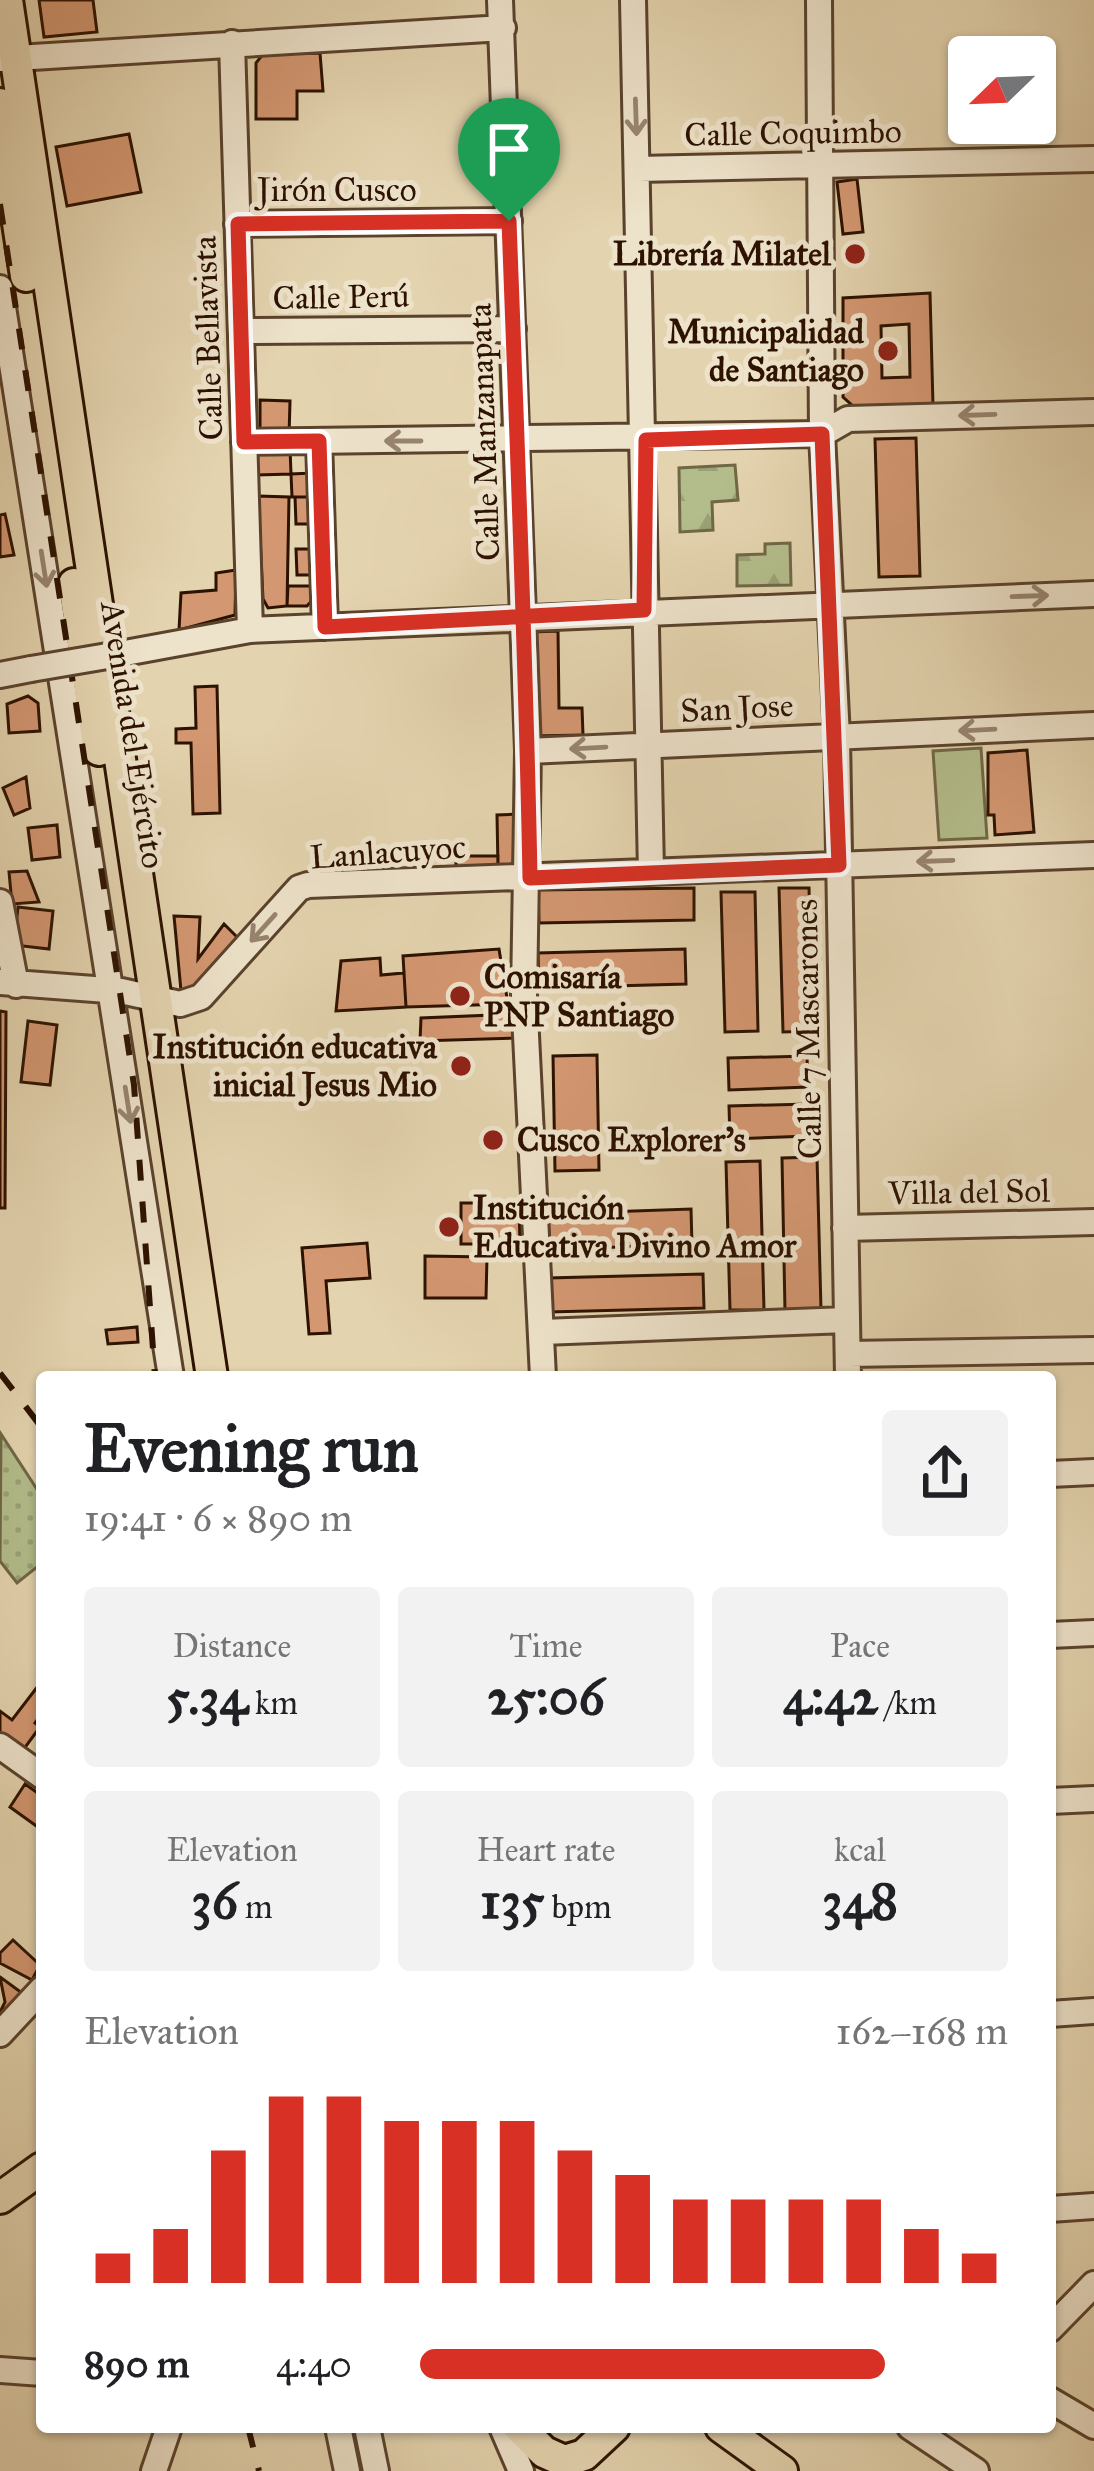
<!DOCTYPE html>
<meta charset="utf-8">
<style>
body{margin:0;font-family:"IM FELL Great Primer",serif;background:#f2f2f2;color:#202124;height:100vh;display:flex;flex-direction:column;font-size:45px;white-space:nowrap}
*{box-sizing:border-box;margin:0}
p{font-size:39px;color:#757577}
.icon{flex:none;width:66px;height:66px;fill:none;stroke:currentColor;stroke-width:2;stroke-linecap:round;stroke-linejoin:round}
.map{position:relative;flex:1;overflow:hidden}
.panel{position:absolute;left:36px;top:1371px;width:1020px;height:1062px;display:flex;flex-direction:column;background:#fff;border-radius:12px;box-shadow:0 3px 9px #0004}
.panel>*{flex:none}
.needle{width:78px;rotate:247deg}
.tools{position:absolute;left:948px;top:36px;display:grid;gap:24px}
.tools a{display:grid;place-items:center;width:108px;height:108px;border-radius:12px;background:#fff;box-shadow:0 3px 9px #0004;font-size:60px}
.pin{position:absolute;display:grid;place-items:center;width:102px;height:102px;color:#fff;margin:-123px -51px;border-radius:50% 50% 50% 0;rotate:-45deg;box-shadow:0 0 12px #0007}
.pin .icon{rotate:45deg}
.round{display:grid;place-items:center;flex:none;width:126px;height:126px;border-radius:12px;background:#f2f2f2}
.summary{display:flex;align-items:center;justify-content:space-between;height:204px;padding:0 48px}
h1{font-size:66px;font-weight:700;line-height:90px}
.stats{display:grid;grid-template-columns:repeat(3,1fr);gap:18px;height:204px;padding:12px 48px}
.stats div{display:grid;align-content:center;border-radius:12px;background:#f2f2f2;text-align:center}
.stats b{font-size:51px;font-weight:700}
.stats small{font-size:33px;font-weight:400}
.stats p{font-size:33px}
.chart{height:336px;padding:24px 48px}
.chart p{display:flex;justify-content:space-between}
.chart svg{width:100%;height:216px;margin-top:12px;stroke:#d93025;stroke-width:6}
ul{padding:0 48px;list-style:none;font-size:39px}
li{display:grid;grid-template-columns:192px 144px 1fr;align-items:center;height:90px}
li i{height:30px;border-radius:15px;background:#d93025}
.map>svg:first-child{display:block}
.grass{fill:url(#grass-dots);stroke:#706746;stroke-width:3}
.forest{fill:url(#forest-firs);stroke:#706746;stroke-width:3}
.green{fill:#b3bc8b;stroke:#706746;stroke-width:3}
.building{fill:#d39771;stroke:#2d1200;stroke-width:3;fill-rule:evenodd}
.lines{fill:none;stroke-linecap:round;stroke-linejoin:round}
.minor-casing{stroke:#5a422c;stroke-width:30}
.major-casing{stroke:#2d1200;stroke-width:36}
.minor{stroke:#ede2ca;stroke-width:24}
.major{stroke:#e3d3ae;stroke-width:30}
.rail{stroke:#2d1200;stroke-width:6;stroke-dasharray:21 21;stroke-linecap:butt}
.minor-bridge-casing{stroke:#5a422c;stroke-width:30;stroke-linecap:butt}
.minor-bridge{stroke:#ede2ca;stroke-width:24}
.oneway{stroke:#97846f}
.route-casing{stroke:#fff;stroke-width:24}
.route{stroke:#d93025;stroke-width:15}
.poi-dot{fill:#8f2418;stroke:#ede2ca;stroke-width:4.5}
.labels{text-anchor:middle;dominant-baseline:central;stroke-width:10;stroke-linejoin:round;paint-order:stroke}
.street-label{font-size:33px;fill:#2d1200;stroke:#ede2ca}
.poi-label{font-size:33px;font-weight:bold;fill:#2d1200;stroke:#ede2ca;text-anchor:end}
</style>
<div class="map">
<svg width="1094" height="2471" viewBox="0 0 1094 2471">
<defs>
<pattern id="grass-dots" width="8" height="8" patternUnits="userSpaceOnUse" patternTransform="scale(3)"><rect width="8" height="8" fill="#b3bc8b"/><path d="M2 2h.1M6 6h.1" fill="none" stroke="#9aa176" stroke-width="1.8" stroke-linecap="round"/></pattern>
<pattern id="forest-firs" width="22" height="20" patternUnits="userSpaceOnUse" patternTransform="scale(3)"><rect width="22" height="20" fill="#b3bc8b"/><path d="M5 1l3.5 6h-7zM16 11l3.5 6h-7z" fill="#9aa176"/></pattern>
</defs>
<rect width="100%" height="100%" fill="#e3d3ae"/>
<filter id="stains"><feTurbulence type="fractalNoise" baseFrequency=".00167" numOctaves="4"/><feColorMatrix values="0 0 0 0 .2 0 0 0 0 .09 0 0 0 0 .02 0 0 0 .5 -.17"/></filter>
<radialGradient id="worn" r=".72"><stop offset=".6" stop-color="#630" stop-opacity="0"/><stop offset="1" stop-color="#630" stop-opacity=".3"/></radialGradient>
<!-- grass -->
<path class="grass" d="M 1,1434 L 42,1497 L 42,1563 L 17,1583 L 0,1561 Z"/>
<!-- forest -->
<path class="forest" d="M 735,465 L 738,500 L 712,502 L 713,530 L 680,532 L 679,468 Z
M 790,543 L 791,585 L 737,586 L 737,555 L 765,554 L 765,544 Z"/>
<!-- green -->
<path class="green" d="M 981,748 L 987,838 L 939,840 L 933,751 Z"/>
<!-- building -->
<path class="building" d="M 39,0 L 93,0 L 97,32 L 44,37 Z
M 320,53 L 323,91 L 297,91 L 297,119 L 256,119 L 256,63 L 263,54 Z
M 129,134 L 141,192 L 67,206 L 56,147 Z
M 857,179 L 863,232 L 843,234 L 837,182 Z
M 930,293 L 933,405 L 853,406 L 843,397 L 843,298 ZM 909,324 L 910,377 L 882,378 L 881,326 Z
M 260,400 L 290,401 L 289,437 L 267,437 L 260,429 Z
M 916,438 L 920,576 L 879,577 L 875,439 Z
M 290,448 L 291,474 L 257,475 L 256,450 Z
M 313,473 L 313,497 L 292,497 L 291,474 Z
M 258,496 L 289,497 L 287,606 L 268,608 L 263,599 Z
M 295,497 L 313,497 L 314,524 L 296,524 Z
M 5,514 L 14,555 L 0,557 L 0,515 Z
M 296,549 L 314,549 L 315,575 L 297,575 Z
M 236,570 L 235,615 L 179,630 L 181,593 L 216,590 L 216,573 Z
M 288,586 L 316,586 L 316,596 L 307,606 L 287,606 Z
M 558,631 L 559,708 L 582,708 L 583,735 L 534,736 L 532,632 Z
M 217,686 L 220,813 L 193,814 L 191,743 L 176,743 L 176,729 L 196,728 L 195,687 Z
M 28,696 L 38,703 L 40,731 L 9,733 L 7,704 Z
M 1027,750 L 1034,832 L 995,835 L 994,815 L 988,815 L 988,753 Z
M 26,777 L 30,808 L 14,815 L 3,788 Z
M 518,814 L 518,868 L 498,868 L 497,815 Z
M 57,825 L 60,857 L 32,860 L 28,828 Z
M 456,856 L 498,856 L 498,868 L 456,868 Z
M 27,871 L 39,902 L 12,904 L 9,872 Z
M 694,888 L 694,920 L 539,923 L 538,890 Z
M 779,888 L 809,888 L 813,1031 L 783,1032 Z
M 721,892 L 755,892 L 758,1031 L 725,1032 Z
M 18,907 L 53,911 L 49,949 L 14,945 Z
M 174,916 L 200,917 L 198,959 L 224,924 L 241,941 L 193,995 L 181,991 Z
M 499,949 L 508,1004 L 406,1007 L 403,956 Z
M 685,949 L 686,984 L 539,988 L 538,953 Z
M 380,958 L 381,975 L 404,973 L 406,1007 L 336,1011 L 341,961 Z
M 0,1011 L 6,1012 L 5,1208 L 0,1208 Z
M 517,1014 L 517,1038 L 420,1041 L 421,1018 Z
M 28,1021 L 57,1025 L 50,1085 L 21,1082 Z
M 597,1055 L 599,1170 L 555,1171 L 553,1056 Z
M 807,1056 L 808,1087 L 729,1090 L 728,1058 Z
M 808,1104 L 809,1136 L 730,1139 L 729,1106 Z
M 817,1157 L 821,1310 L 785,1311 L 782,1158 Z
M 760,1161 L 764,1310 L 730,1310 L 726,1162 Z
M 461,1203 L 519,1203 L 520,1244 L 461,1244 Z
M 691,1209 L 692,1245 L 550,1249 L 548,1214 Z
M 367,1243 L 370,1278 L 326,1281 L 330,1333 L 309,1334 L 302,1248 Z
M 425,1256 L 487,1257 L 486,1298 L 425,1298 Z
M 703,1274 L 704,1308 L 549,1312 L 548,1278 Z
M 137,1327 L 138,1342 L 108,1344 L 106,1330 Z
M 38,1686 L 42,1713 L 35,1723 L 40,1727 L 21,1753 L 0,1737 L 0,1711 L 12,1720 Z
M 25,1784 L 42,1796 L 42,1830 L 10,1807 Z
M 13,1940 L 40,1965 L 32,1980 L 0,1963 L 0,1953 Z
M 0,1977 L 26,1996 L 0,2012 L 5,2002 Z"/>
<g class="lines">
<!-- minor casing -->
<g class="minor-casing">
<path id="minor" d="M 500,0 L 528,751 L 524,995 L 543,1377
M 633,0 L 651,872
M 819,0 L 822,434 L 837,737 L 848,1377
M 232,43 L 250,630
M 0,59 L 503,28
M 638,169 L 1094,159
M 237,224 L 509,221
M 0,288 L 171,1377
M 241,331 L 513,329
M 319,441 L 325,627
M 244,442 L 822,434 L 848,419 L 1094,412
M 125,653 L 250,630 L 1094,594
M 0,675 L 31,669
M 528,751 L 1094,725
M 0,902 L 16,985
M 0,982 L 121,991 L 180,1004 L 201,997 L 299,888 L 308,885 L 1094,855
M 845,1228 L 1094,1222
M 543,1332 L 847,1320
M 848,1354 L 1094,1350
M 1050,1474 L 1094,1472
M 1050,1635 L 1094,1633
M 0,1746 L 42,1776
M 1050,1801 L 1094,1799
M 1050,2014 L 1094,2011
M 0,2034 L 42,1989
M 1050,2209 L 1094,2206
M 1050,2329 L 1094,2284
M 0,2370 L 42,2373
M 1050,2400 L 1094,2426
M 338,2427 L 347,2471
M 367,2427 L 376,2471
M 502,2427 L 521,2471
M 910,2427 L 976,2471
M 154,2471 L 169,2427"/>
</g>
<!-- major casing -->
<g class="major-casing">
<path id="major" d="M 7,0 L 212,1377
M 0,104 L 26,276
M 74,584 L 99,750
M 0,2198 L 42,2168
M 519,2427 L 544,2452 L 564,2461 L 584,2455 L 614,2427
M 721,2427 L 782,2471"/>
</g>
<!-- minor -->
<use href="#minor" class="minor"/>
<!-- major -->
<use href="#major" class="major"/>
<!-- rail -->
<path class="rail" d="M 0,204 L 134,1085 L 155,1377
M 0,1373 L 42,1428
M 248,2427 L 259,2471"/>
<!-- minor-bridge casing -->
<g class="minor-bridge-casing">
<path id="minor-bridge" d="M 31,669 L 125,653"/>
</g>
<!-- minor-bridge -->
<use href="#minor-bridge" class="minor-bridge"/>
</g>
<!-- one-way arrows -->
<defs><path id="oneway-shaft" d="M-6 0H5M1.5-3L5.5 0L1.5 3" fill="none" stroke-width="1.6" stroke-linecap="round" stroke-linejoin="round" transform="scale(3)"/></defs>
<g class="oneway">
<use href="#oneway-shaft" transform="translate(636 117) rotate(88)"/>
<use href="#oneway-shaft" transform="translate(977 415) rotate(178)"/>
<use href="#oneway-shaft" transform="translate(403 441) rotate(180)"/>
<use href="#oneway-shaft" transform="translate(44 569) rotate(81)"/>
<use href="#oneway-shaft" transform="translate(1030 596) rotate(-2)"/>
<use href="#oneway-shaft" transform="translate(977 730) rotate(177)"/>
<use href="#oneway-shaft" transform="translate(588 748) rotate(177)"/>
<use href="#oneway-shaft" transform="translate(935 861) rotate(178)"/>
<use href="#oneway-shaft" transform="translate(263 928) rotate(132)"/>
<use href="#oneway-shaft" transform="translate(128 1105) rotate(81)"/>
</g>
<g class="lines">
<!-- route casing -->
<g class="route-casing">
<path id="route" d="M 509,221 C 517,440 526,659 530,878 L 839,865 L 822,434 L 646,440 L 644,610 L 325,627 L 319,441 L 244,442 L 238,224 L 509,221"/>
</g>
<!-- route -->
<use href="#route" class="route"/>
</g>
<!-- markers -->
<g class="poi-dot">
<circle cx="855" cy="254" r="12"/>
<circle cx="888" cy="351" r="12"/>
<circle cx="460" cy="996" r="12"/>
<circle cx="461" cy="1066" r="12"/>
<circle cx="493" cy="1140" r="12"/>
<circle cx="449" cy="1227" r="12"/>
</g>
<g class="labels">
<!-- street labels -->
<g class="street-label">
<text transform="translate(793 133) rotate(-1)">Calle Coquimbo</text>
<text x="337" y="190">Jirón Cusco</text>
<text transform="translate(341 297) rotate(-1)">Calle Perú</text>
<text transform="translate(208 338) rotate(-92)">Calle Bellavista</text>
<text transform="translate(484 432) rotate(-92)">Calle Manzanapata</text>
<text transform="translate(737 708) rotate(-3)">San Jose</text>
<text transform="translate(133 735) rotate(81)">Avenida del Ejército</text>
<text transform="translate(388 852) rotate(-4)">Lanlacuyoc</text>
<text transform="translate(808 1029) rotate(-91)">Calle 7 Mascarones</text>
<text transform="translate(969 1192) rotate(-1)">Villa del Sol</text>
</g>
<!-- poi labels -->
<g class="poi-label">
<text x="831" y="254">Librería Milatel</text>
<text x="864" y="332">Municipalidad<tspan x="864" dy="38">de Santiago</tspan></text>
<text x="484" y="977" text-anchor="start">Comisaría<tspan x="484" dy="38">PNP Santiago</tspan></text>
<text x="437" y="1047">Institución educativa<tspan x="437" dy="38">inicial Jesus Mio</tspan></text>
<text x="517" y="1140" text-anchor="start">Cusco Explorer's</text>
<text x="473" y="1208" text-anchor="start">Institución<tspan x="473" dy="38">Educativa Divino Amor</tspan></text>
</g>
</g>
<rect width="100%" height="100%" filter="url(#stains)"/>
<rect width="100%" height="100%" fill="url(#worn)"/>
</svg>
<div class="tools">
<a><svg class="needle" viewBox="-14 -14 28 28"><path d="M0-13l5 13h-10z" fill="#e53935"/><path d="M0 13l5-13h-10z" fill="#757577"/></svg></a>
</div>
<div class="pin" style="left:509px;top:221px;background:#1e9e55"><svg class="icon" aria-label="arrive" viewBox="0 0 24 24"><path d="M6 21V4h12l-3 4 3 4H6"/></svg></div>
<section class="panel">
<div class="summary"><div><h1>Evening run</h1><p>19:41 · 6 × 890 m</p></div><a class="round"><svg class="icon" aria-label="share" viewBox="0 0 24 24"><path d="M12 15V3M7 8l5-5 5 5M5 13v7h14v-7"/></svg></a></div>
<div class="stats">
<div><p>Distance</p><b>5.34<small> km</small></b></div>
<div><p>Time</p><b>25:06</b></div>
<div><p>Pace</p><b>4:42<small> /km</small></b></div>
</div>
<div class="stats">
<div><p>Elevation</p><b>36<small> m</small></b></div>
<div><p>Heart rate</p><b>135<small> bpm</small></b></div>
<div><p>kcal</p><b>348</b></div>
</div>
<div class="chart"><p><span>Elevation</span>162–168 m</p>
<svg viewBox="0 0 160 44" preserveAspectRatio="none"><path d="M5 44V38M15 44V33M25 44V17M35 44V6M45 44V6M55 44V11M65 44V11M75 44V11M85 44V17M95 44V22M105 44V27M115 44V27M125 44V27M135 44V27M145 44V33M155 44V38"/></svg>
</div>
<ul>
<li><b>890 m</b>4:40<i style="width:79%"></i></li>
</ul>
</section>
</div>
